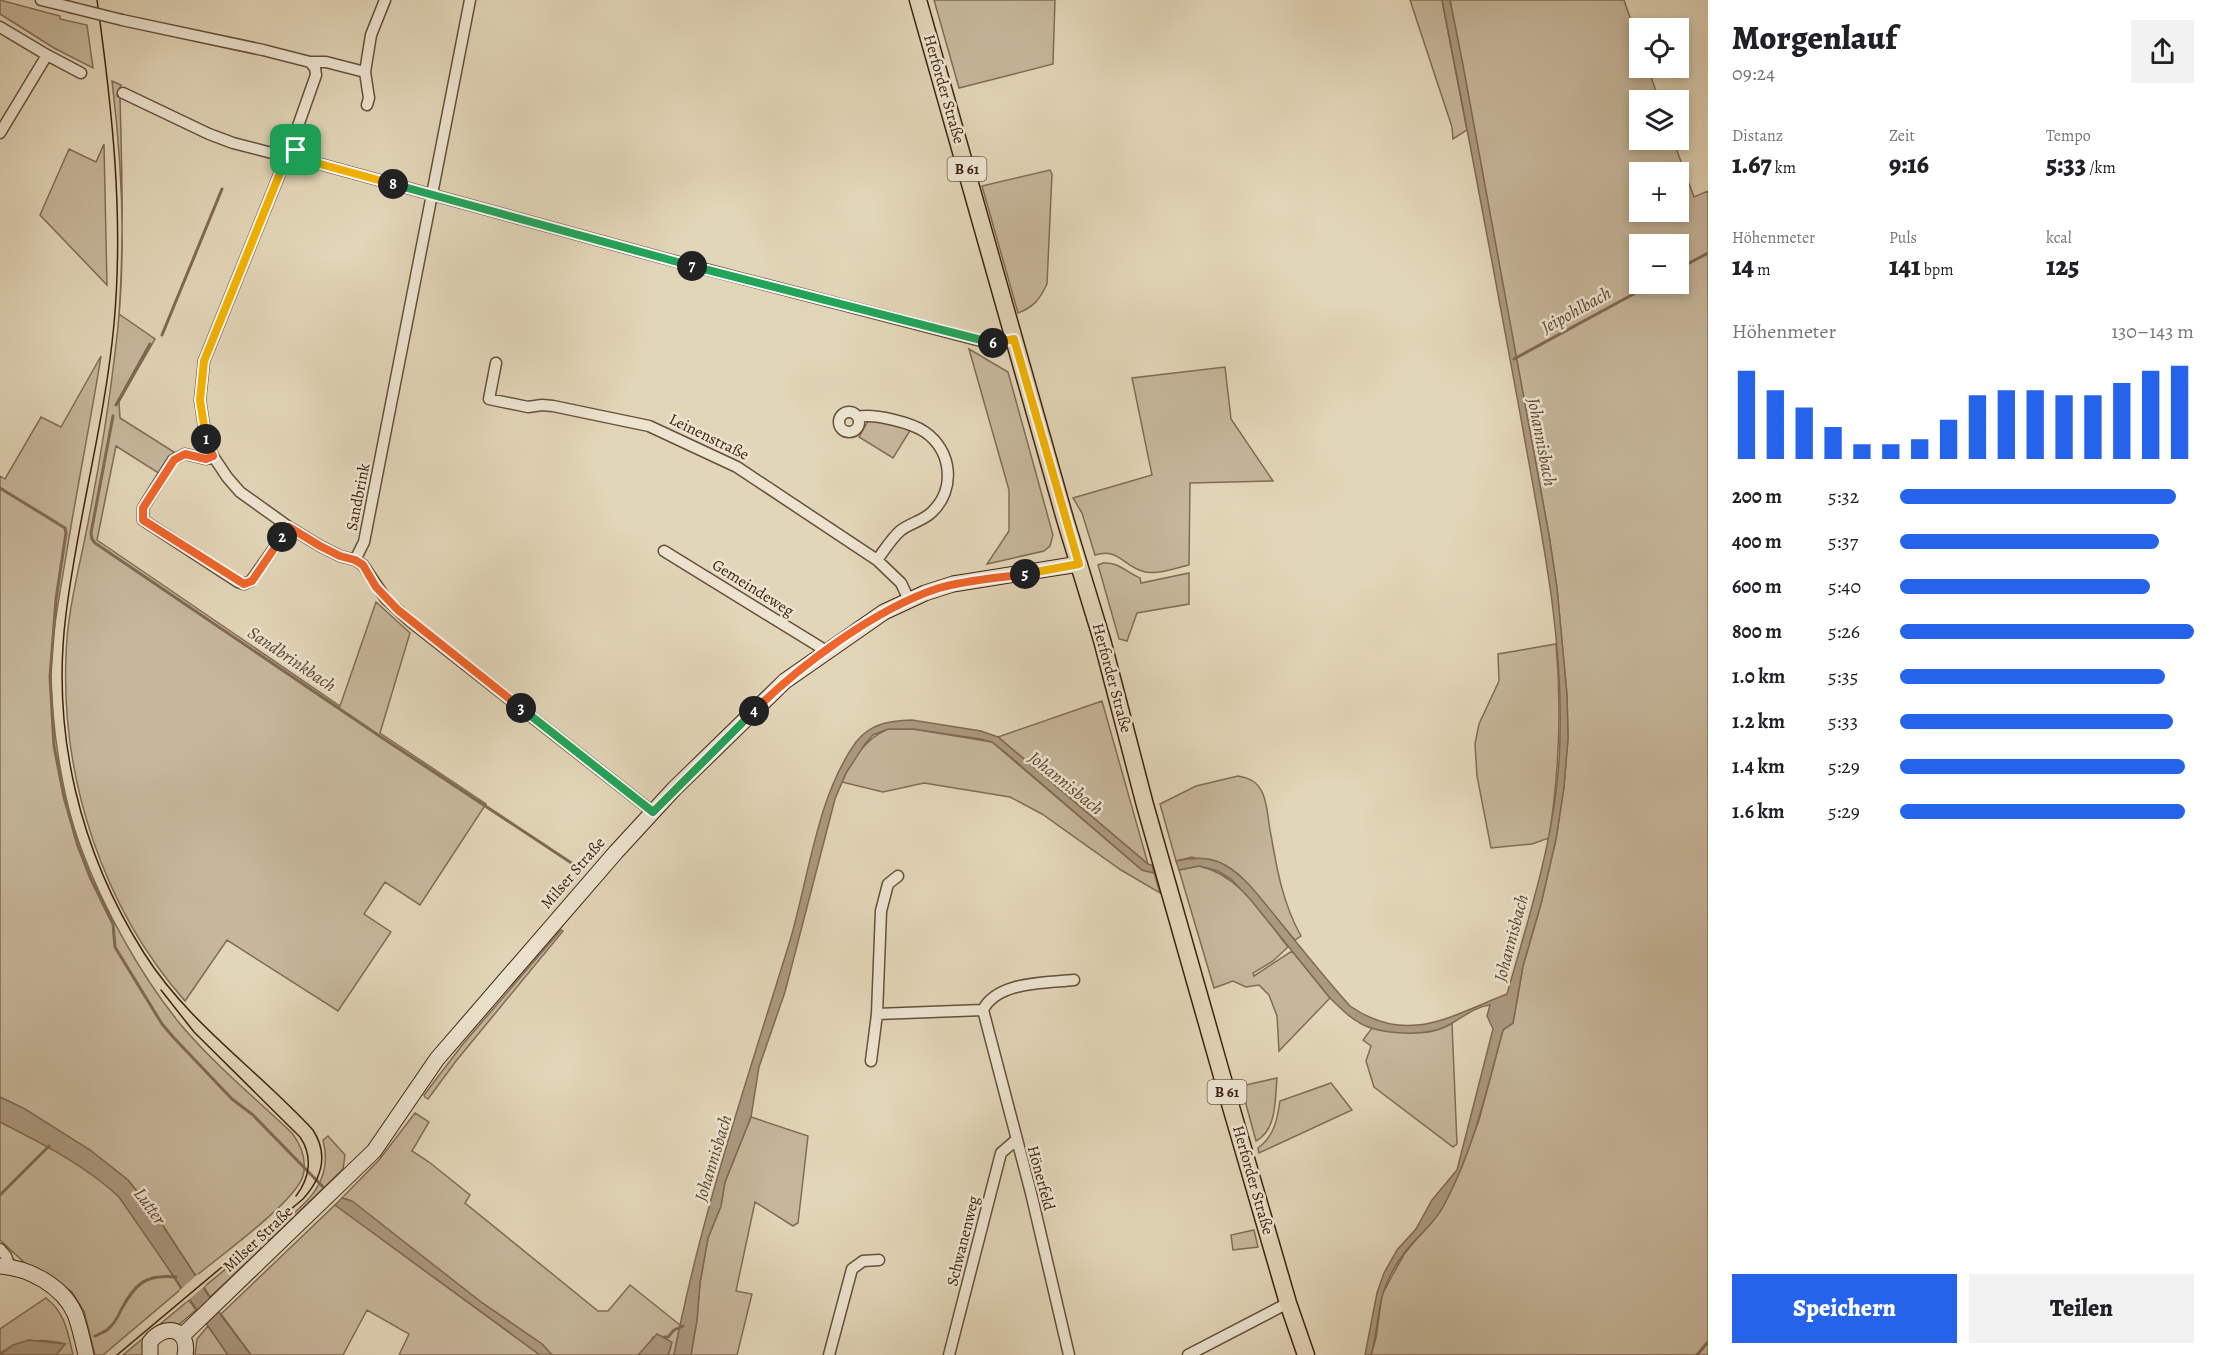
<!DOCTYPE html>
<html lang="de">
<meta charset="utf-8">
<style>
body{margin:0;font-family:Alegreya,serif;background:#f2f2f2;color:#202124;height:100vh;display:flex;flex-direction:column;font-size:22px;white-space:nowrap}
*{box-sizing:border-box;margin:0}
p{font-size:20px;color:#757577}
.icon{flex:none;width:33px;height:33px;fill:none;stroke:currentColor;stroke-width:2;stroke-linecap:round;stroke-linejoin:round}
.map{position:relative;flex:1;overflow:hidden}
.sheet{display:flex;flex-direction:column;background:#fff;width:510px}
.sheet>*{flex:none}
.controls{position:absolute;left:1629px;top:18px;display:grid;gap:12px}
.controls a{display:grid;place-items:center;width:60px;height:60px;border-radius:0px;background:#fff;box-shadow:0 3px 9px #0003;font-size:30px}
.pin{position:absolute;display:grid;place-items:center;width:51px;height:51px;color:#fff;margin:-26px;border-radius:12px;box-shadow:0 3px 9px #0006}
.km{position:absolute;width:30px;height:30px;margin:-15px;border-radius:50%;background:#222;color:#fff;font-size:16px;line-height:30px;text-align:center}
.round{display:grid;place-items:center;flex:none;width:63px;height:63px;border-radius:0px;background:#f2f2f2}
.head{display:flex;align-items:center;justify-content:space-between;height:102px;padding:0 24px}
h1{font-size:33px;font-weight:800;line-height:45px}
.stats{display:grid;grid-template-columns:repeat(3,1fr);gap:9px;height:102px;padding:6px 24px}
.stats div{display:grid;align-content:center}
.stats b{font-size:26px;font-weight:800}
.stats small{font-size:16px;font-weight:400}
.stats p{font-size:16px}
.chart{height:168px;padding:12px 24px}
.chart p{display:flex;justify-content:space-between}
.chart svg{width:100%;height:108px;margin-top:6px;stroke:#2563eb;stroke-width:6}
.button{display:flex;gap:12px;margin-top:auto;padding:12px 24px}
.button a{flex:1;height:69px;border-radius:0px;background:#2563eb;color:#fff;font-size:24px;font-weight:800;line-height:69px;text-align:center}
.button a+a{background:#f2f2f2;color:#202124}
ul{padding:0 24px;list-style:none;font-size:20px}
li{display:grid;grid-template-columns:96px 72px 1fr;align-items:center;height:45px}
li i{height:15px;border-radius:8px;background:#2563eb}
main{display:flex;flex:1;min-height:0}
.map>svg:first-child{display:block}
.green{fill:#c6b79b;stroke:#826c55;stroke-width:1.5;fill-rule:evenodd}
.water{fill:#ab997f;stroke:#806952;stroke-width:1.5}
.pier{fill:#e2d6b8}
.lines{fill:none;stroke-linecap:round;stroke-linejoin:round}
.stream{stroke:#806952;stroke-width:3}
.street-casing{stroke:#684f39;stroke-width:13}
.secondary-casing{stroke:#3f220f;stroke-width:17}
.primary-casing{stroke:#3f220f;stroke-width:19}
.street{stroke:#ece4d1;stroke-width:10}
.secondary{stroke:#ece4d1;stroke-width:15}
.primary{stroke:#e2d6b8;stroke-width:16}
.tram{stroke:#3f220f;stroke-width:1.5}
.street-bridge-casing{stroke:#684f39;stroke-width:13;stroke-linecap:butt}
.street-bridge{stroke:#ece4d1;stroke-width:10}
.split-1-casing{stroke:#fff;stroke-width:12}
.split-2-casing{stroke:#fff;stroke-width:12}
.split-3-casing{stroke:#fff;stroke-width:12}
.split-4-casing{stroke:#fff;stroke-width:12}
.split-5-casing{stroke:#fff;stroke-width:12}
.split-6-casing{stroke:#fff;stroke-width:12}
.split-7-casing{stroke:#fff;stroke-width:12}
.split-8-casing{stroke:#fff;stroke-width:12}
.split-9-casing{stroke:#fff;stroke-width:12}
.split-1{stroke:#f5b400;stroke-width:8}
.split-2{stroke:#f0652b;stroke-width:8}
.split-3{stroke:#f0652b;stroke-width:8}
.split-4{stroke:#22a559;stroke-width:8}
.split-5{stroke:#f0652b;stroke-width:8}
.split-6{stroke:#f5b400;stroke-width:8}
.split-7{stroke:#22a559;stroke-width:8}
.split-8{stroke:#22a559;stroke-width:8}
.split-9{stroke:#f5b400;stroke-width:8}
.labels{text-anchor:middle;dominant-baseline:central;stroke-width:5;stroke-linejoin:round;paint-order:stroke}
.shield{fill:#ece4d1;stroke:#735c49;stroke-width:1.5}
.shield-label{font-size:15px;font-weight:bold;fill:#3f220f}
.street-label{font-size:16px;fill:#3f220f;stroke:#ece4d1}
.water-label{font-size:18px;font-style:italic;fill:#5f4631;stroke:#ece4d1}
</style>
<main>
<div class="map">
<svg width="1708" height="1355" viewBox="0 0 1708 1355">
<rect width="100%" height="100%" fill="#e2d6b8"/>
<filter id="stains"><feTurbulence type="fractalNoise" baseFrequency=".00333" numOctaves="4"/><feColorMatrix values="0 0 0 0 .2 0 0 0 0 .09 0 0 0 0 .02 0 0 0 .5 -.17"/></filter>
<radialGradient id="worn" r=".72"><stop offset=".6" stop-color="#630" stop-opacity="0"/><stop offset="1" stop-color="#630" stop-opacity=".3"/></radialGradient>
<!-- green -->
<path class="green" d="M 0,0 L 60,16 L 60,19 L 87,25 L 93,68 L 54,48 L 0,14 Z
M 934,0 L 1055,0 L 1053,64 L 959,88 Z
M 1410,0 L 1442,0 L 1467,130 L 1453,139 L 1452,127 Z
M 1450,0 L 1624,0 L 1639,44 L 1640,68 L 1648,68 L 1659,100 L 1640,100 L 1640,140 L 1673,140 L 1694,197 L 1708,191 L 1708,1355 L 1371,1355 L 1376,1338 L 1382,1295 L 1392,1276 L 1405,1253 L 1444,1205 L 1459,1172 L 1479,1120 L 1503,1030 L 1513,1023 L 1523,966 L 1541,904 L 1556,839 L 1564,787 L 1568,738 L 1567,695 L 1557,588 L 1549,535 ZM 1640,172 L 1678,172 L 1678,212 L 1640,212 ZM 1640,244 L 1678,244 L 1678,284 L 1640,284 Z
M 112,81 L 121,85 L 117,96 L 120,98 C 122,170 124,242 119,314 L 155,339 L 119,402 L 120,418 L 174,452 L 160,474 L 116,446 L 97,540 L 340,706 L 376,602 L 410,633 L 380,733 L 486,804 L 420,905 L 385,882 L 364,914 L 391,932 L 338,1011 L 227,940 L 185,1001 C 103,908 61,779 66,656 C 67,614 78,573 86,533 C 98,473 108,413 115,353 C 127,263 123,171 112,81 Z
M 104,144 L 107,285 L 40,215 L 69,149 L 96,162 Z
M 1050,170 L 1052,174 L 1047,284 C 1040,299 1034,307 1018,313 L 982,186 Z
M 969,349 L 1008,372 L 1053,535 L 1050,546 L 1044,551 L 987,564 L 1009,531 L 1009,490 Z
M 101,356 C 90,425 76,493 65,562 C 59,598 52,634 51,670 C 51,723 62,798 81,848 C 103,908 141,976 181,1025 C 214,1064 255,1098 292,1133 C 301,1145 307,1160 303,1176 C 295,1202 220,1256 196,1276 L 156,1215 L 128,1180 L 90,1150 L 25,1110 L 0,1097 L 0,476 L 5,479 L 41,417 L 61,427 Z
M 1225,367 L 1231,419 L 1273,481 L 1190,483 L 1189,565 C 1175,568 1155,576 1142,571 C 1123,565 1118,548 1095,555 L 1082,513 L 1073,498 L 1152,475 L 1132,378 Z
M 872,419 L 911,429 L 893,458 L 859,437 L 868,421 Z
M 1103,563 C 1120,562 1125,572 1140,578 L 1141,583 L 1189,573 L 1189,604 L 1137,613 L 1127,641 L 1119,639 L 1098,565 Z
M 1556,644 C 1562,710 1559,773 1549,838 L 1532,844 L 1491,848 L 1477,776 L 1475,744 L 1479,724 L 1499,681 L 1498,654 Z
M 1102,701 L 1148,864 L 998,737 Z
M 888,729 L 913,729 L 992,742 L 1142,870 L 1154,873 L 1160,893 L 1121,870 L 1042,814 L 1010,797 L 924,783 L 883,792 L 842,782 C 852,759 865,739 888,729 Z
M 1238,776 C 1250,778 1258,782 1263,794 C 1268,806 1268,822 1271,835 C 1277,870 1283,904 1301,936 L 1295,940 L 1238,874 L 1192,857 L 1176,861 L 1160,804 L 1196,786 Z
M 1199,866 C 1240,875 1263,915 1288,947 L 1273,961 L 1253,973 L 1254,976 L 1292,951 L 1330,998 L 1279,1051 L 1277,1016 L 1269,995 L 1259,985 L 1246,987 L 1233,981 L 1214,988 L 1179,870 Z
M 561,930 L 563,931 L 456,1061 L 428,1099 L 425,1097 L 424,1095 L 463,1044 Z
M 1452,1023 L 1457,1144 L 1453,1147 L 1374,1087 L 1366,1061 L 1371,1046 L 1363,1040 L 1372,1028 C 1400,1032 1426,1038 1452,1023 Z
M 1277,1078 C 1275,1099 1277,1130 1256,1141 L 1241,1086 Z
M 1331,1083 L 1352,1110 L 1259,1153 L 1258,1148 C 1274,1136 1277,1121 1280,1101 Z
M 415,1113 L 429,1122 L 412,1151 L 429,1162 L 470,1195 L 465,1203 L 598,1311 L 608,1311 L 630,1285 L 680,1325 L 674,1355 L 668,1355 L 671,1347 L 653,1337 L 649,1345 L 638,1355 L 552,1355 L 542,1344 L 481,1302 L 347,1199 L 342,1198 L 379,1160 Z
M 751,1117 L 808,1136 L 798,1223 L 793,1226 L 755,1202 L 736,1291 L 752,1294 L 737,1355 L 691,1355 L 697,1320 L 700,1283 L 708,1238 L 721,1206 L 725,1182 Z
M 0,1122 C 33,1139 96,1169 120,1198 C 143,1226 162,1258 181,1289 L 103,1355 L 95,1355 L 84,1311 L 72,1292 L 46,1273 L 27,1265 L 0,1240 Z
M 328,1136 L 345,1155 L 343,1169 L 270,1240 L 266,1240 L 263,1238 C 296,1210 336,1189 323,1140 Z
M 335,1205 L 540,1355 L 399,1355 L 409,1334 L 367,1310 L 343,1355 L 251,1355 L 221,1314 Z
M 1254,1230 L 1258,1247 L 1233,1250 L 1231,1235 Z
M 257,1243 L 261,1249 L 210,1297 L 204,1287 Z
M 46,1298 C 65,1312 68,1333 73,1355 L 56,1355 L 65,1344 C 41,1337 20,1340 0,1353 L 0,1329 Z
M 189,1300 L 196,1310 L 143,1355 L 123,1355 Z
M 208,1326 L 228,1355 L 195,1355 L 197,1339 Z"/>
<!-- water -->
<path class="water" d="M 1442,0 L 1450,0 L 1463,65 L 1549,535 L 1557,588 L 1567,695 L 1568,738 L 1564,787 L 1556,839 L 1541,904 L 1523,966 L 1513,1023 L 1503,1030 C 1487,1089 1474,1149 1445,1203 C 1436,1222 1418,1236 1405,1252 C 1396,1264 1386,1282 1382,1297 C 1377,1316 1377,1336 1371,1355 L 1365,1355 L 1377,1293 L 1384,1273 L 1397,1250 L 1416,1229 L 1432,1200 L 1457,1170 L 1493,1029 L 1487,1016 L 1490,1005 C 1473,1007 1460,1020 1445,1027 C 1427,1036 1390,1034 1371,1028 C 1355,1023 1342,1010 1330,998 L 1250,899 L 1231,879 L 1218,871 L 1199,866 L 1179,870 L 1176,861 C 1193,857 1210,856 1225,865 C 1246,877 1261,899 1276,917 C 1300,947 1324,977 1350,1006 C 1408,1046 1450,1016 1507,994 C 1531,910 1559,825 1560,736 C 1563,631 1540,527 1522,424 C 1496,283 1470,141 1442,0 Z
M 912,720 L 981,731 L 998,737 L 1148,864 L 1152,865 L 1154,873 L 1142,870 L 1006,753 L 992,742 L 980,739 L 913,729 L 888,729 L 873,735 L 865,744 L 846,773 L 835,799 L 785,992 L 759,1067 L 751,1117 L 725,1182 L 721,1206 L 708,1238 L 700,1283 L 697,1320 L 691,1355 L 674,1355 C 701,1215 747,1080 789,944 C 809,878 816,798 856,742 C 871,723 889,721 912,720 Z
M 0,1097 L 25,1109 L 90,1150 L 128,1180 L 156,1215 L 223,1318 L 251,1355 L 228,1355 L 119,1197 C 85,1165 41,1143 0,1122 Z
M 342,1198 L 352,1201 L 481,1302 L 542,1344 L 552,1355 L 540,1355 L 335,1205 Z
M 657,1334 L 672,1342 L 668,1355 L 638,1355 Z
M 29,1340 L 65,1344 L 56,1355 L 0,1355 L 13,1345 Z"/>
<!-- pier -->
<path class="pier" d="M 198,1274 L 206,1285 L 186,1302 L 179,1291 Z"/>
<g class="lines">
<!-- stream -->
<path class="stream" d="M 1678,269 L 1708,253
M 162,335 L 222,189
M 1514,359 L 1652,284
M 116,405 L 150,344
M 113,416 L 91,533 L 92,539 L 95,543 L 378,735 L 582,870
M 0,488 L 65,528 L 66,533 L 56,599 L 50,677 L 54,746 L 64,797 L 78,846 L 90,877 L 113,924 L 115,947 L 162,1024 L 174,1038 L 232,1099 L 253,1115 L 327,1191
M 0,1195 L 49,1146
M 95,1336 C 99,1334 104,1332 107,1330 C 113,1325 118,1317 121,1310 C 135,1284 145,1274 176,1277
M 664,1337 L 668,1337 L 674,1330 L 683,1326
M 1697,1355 L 1708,1342"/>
<!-- street casing -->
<g class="street-casing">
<path id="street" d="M 41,0 L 70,7
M 122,20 L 263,50 L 310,62 L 315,68 L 316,75 L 293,140 C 296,151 299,156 309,161 L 663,258 L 985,342 L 995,343 L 1014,339
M 0,27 L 47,55 L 81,73
M 310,62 L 326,62 L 365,72 L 371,35 L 385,0
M 365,72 L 369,98 L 367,105
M 123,93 L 209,134 L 233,143 L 272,153 L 296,150
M 0,133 L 47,55
M 296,150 L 284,163 L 204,361 L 200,400 L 206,439 L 213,456 L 227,477 L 240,492 L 289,527 L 320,546 L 340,556 L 355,560 L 363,565 L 386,599 L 411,622 L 653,812
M 496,363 L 489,399 L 528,407 L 542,405 L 553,406 L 649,426 L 737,467 L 877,560 L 901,583 L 909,600
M839 422a10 10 0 1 1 20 0a10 10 0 1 1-20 0Z
M 858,417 C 874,413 912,423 925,432 C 952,451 956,489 932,512 C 923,521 910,523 900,531 C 891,539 884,551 877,560
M 213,456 L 206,459 L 185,454 L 173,460 L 143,508 L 143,520 L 238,582 L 244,584 L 251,581 L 289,527
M 664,551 L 820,647 L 825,652
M 355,560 L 364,542 L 470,0
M 983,1010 L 1031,1193 L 1069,1355
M 983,1010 C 997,981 1047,983 1074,980
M 877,1014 L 983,1010
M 871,1061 L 877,1014 L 881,911 L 888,884 L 898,876
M 0,1249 L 6,1256 L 10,1267
M 829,1355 L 852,1269 L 863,1261 L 879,1260
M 949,1355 L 1001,1153 L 1016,1140
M 1188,1355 L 1288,1303"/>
</g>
<!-- secondary casing -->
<g class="secondary-casing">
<path id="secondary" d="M 0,1266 C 29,1268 63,1286 75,1314 C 80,1327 83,1342 86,1355
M 182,1336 L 374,1151 L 437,1059 L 616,852 L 674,789 L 785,681 L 884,612 L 925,593 L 953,584 L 1079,564
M 150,1355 L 150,1342 C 165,1322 190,1329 185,1355"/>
</g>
<!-- primary casing -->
<g class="primary-casing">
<path id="primary" d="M 918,0 L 1065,519 L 1102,640 L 1145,805 L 1224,1083 L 1288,1303 L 1306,1355"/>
</g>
<!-- street -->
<use href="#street" class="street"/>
<!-- secondary -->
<use href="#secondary" class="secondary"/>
<!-- primary -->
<use href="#primary" class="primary"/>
<!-- tram -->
<path class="tram" d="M 97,0 C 112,108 124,215 114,324 C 105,422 78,516 66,614 C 51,733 80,852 144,953 C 188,1023 258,1070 313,1130 C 329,1155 322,1178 303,1199 L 117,1355
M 161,990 L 194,1032 L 300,1137 C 313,1156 310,1178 296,1196"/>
<!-- street-bridge casing -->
<g class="street-bridge-casing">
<path id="street-bridge" d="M 70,7 L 122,20"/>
</g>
<!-- street-bridge -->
<use href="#street-bridge" class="street-bridge"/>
</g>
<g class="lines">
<!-- split-1 casing -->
<g class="split-1-casing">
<path id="split-1" d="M 206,439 L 200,400 L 204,361 L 284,163 L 296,150"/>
</g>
<!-- split-2 casing -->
<g class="split-2-casing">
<path id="split-2" d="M 206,439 L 213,456 L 206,459 L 185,454 L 174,460 L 143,508 L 143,520 L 244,584 L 252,581 L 282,537"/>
</g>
<!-- split-3 casing -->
<g class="split-3-casing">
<path id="split-3" d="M 282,537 L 289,527 L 320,546 L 340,556 L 355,560 L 363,565 L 376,587 L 398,610 L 521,708"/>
</g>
<!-- split-4 casing -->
<g class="split-4-casing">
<path id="split-4" d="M 521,708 L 653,812 L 754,711"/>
</g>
<!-- split-5 casing -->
<g class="split-5-casing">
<path id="split-5" d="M 754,711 C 800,665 877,608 939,588 C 966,580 997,578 1025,574"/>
</g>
<!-- split-6 casing -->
<g class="split-6-casing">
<path id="split-6" d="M 993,343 L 1014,339 L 1079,564 L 1025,574"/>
</g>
<!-- split-7 casing -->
<g class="split-7-casing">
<path id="split-7" d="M 692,266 L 993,343"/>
</g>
<!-- split-8 casing -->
<g class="split-8-casing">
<path id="split-8" d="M 393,184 L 692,266"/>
</g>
<!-- split-9 casing -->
<g class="split-9-casing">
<path id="split-9" d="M 296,150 L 301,157 L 309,161 L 393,184"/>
</g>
<!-- split-1 -->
<use href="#split-1" class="split-1"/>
<!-- split-2 -->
<use href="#split-2" class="split-2"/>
<!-- split-3 -->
<use href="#split-3" class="split-3"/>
<!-- split-4 -->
<use href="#split-4" class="split-4"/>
<!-- split-5 -->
<use href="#split-5" class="split-5"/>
<!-- split-6 -->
<use href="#split-6" class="split-6"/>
<!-- split-7 -->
<use href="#split-7" class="split-7"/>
<!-- split-8 -->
<use href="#split-8" class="split-8"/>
<!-- split-9 -->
<use href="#split-9" class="split-9"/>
</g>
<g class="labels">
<!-- shield labels -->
<g class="shield">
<rect x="947.5" y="157" width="39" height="24" rx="4.5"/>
<rect x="1207.5" y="1080" width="39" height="24" rx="4.5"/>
</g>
<g class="shield-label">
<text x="967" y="169">B 61</text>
<text x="1227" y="1092">B 61</text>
</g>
<!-- street labels -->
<g class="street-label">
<text transform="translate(944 89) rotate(74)">Herforder Straße</text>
<text transform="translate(709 437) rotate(26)">Leinenstraße</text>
<text transform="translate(358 497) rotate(-79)">Sandbrink</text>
<text transform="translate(753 588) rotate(32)">Gemeindeweg</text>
<text transform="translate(1112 678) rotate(75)">Herforder Straße</text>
<text transform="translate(573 873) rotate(-49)">Milser Straße</text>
<text transform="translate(1041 1178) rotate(75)">Hönerfeld</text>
<text transform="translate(1253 1180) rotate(74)">Herforder Straße</text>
<text transform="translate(258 1239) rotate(-43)">Milser Straße</text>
<text transform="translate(963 1241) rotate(-76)">Schwanenweg</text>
</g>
<!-- water labels -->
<g class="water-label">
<text transform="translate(1576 310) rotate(-29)">Jeipohlbach</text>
<text transform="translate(1542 442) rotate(79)">Johannisbach</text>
<text transform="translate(292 659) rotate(34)">Sandbrinkbach</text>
<text transform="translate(1066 783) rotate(39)">Johannisbach</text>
<text transform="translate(1511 938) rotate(-75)">Johannisbach</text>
<text transform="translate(713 1158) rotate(-73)">Johannisbach</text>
<text transform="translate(150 1206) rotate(54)">Lutter</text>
</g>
</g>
<rect width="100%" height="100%" filter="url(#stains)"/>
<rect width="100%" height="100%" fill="url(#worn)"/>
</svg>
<div class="controls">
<a><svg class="icon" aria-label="locate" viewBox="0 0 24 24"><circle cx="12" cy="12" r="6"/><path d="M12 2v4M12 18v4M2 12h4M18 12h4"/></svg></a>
<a><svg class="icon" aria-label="layers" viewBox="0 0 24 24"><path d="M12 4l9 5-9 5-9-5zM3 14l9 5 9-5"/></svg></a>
<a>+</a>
<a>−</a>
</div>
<div class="pin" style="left:296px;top:150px;background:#1e9e55"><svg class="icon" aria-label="arrive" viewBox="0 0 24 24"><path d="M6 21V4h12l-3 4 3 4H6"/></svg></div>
<b class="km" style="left:206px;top:439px">1</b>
<b class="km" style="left:282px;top:537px">2</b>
<b class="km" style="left:521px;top:708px">3</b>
<b class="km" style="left:754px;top:711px">4</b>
<b class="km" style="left:1025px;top:574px">5</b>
<b class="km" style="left:993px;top:343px">6</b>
<b class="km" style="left:692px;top:266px">7</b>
<b class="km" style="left:393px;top:184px">8</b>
</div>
<section class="sheet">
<div class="head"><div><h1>Morgenlauf</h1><p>09:24</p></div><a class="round"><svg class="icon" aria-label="share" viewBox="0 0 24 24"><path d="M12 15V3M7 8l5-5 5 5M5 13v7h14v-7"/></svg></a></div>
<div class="stats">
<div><p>Distanz</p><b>1.67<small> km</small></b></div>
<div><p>Zeit</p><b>9:16</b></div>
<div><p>Tempo</p><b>5:33<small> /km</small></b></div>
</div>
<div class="stats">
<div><p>Höhenmeter</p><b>14<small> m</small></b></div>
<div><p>Puls</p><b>141<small> bpm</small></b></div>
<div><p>kcal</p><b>125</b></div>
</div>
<div class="chart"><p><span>Höhenmeter</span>130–143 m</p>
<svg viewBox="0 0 160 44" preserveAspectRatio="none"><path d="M5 44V8M15 44V16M25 44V23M35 44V31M45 44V38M55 44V38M65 44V36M75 44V28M85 44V18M95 44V16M105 44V16M115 44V18M125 44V18M135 44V13M145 44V8M155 44V6"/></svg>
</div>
<ul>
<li><b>200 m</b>5:32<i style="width:94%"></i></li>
<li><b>400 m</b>5:37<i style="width:88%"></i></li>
<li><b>600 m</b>5:40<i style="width:85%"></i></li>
<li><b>800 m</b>5:26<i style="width:100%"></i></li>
<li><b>1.0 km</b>5:35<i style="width:90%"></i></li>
<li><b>1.2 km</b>5:33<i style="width:93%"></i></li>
<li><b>1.4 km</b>5:29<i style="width:97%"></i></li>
<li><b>1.6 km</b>5:29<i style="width:97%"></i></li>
</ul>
<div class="button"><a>Speichern</a><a>Teilen</a></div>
</section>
</main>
